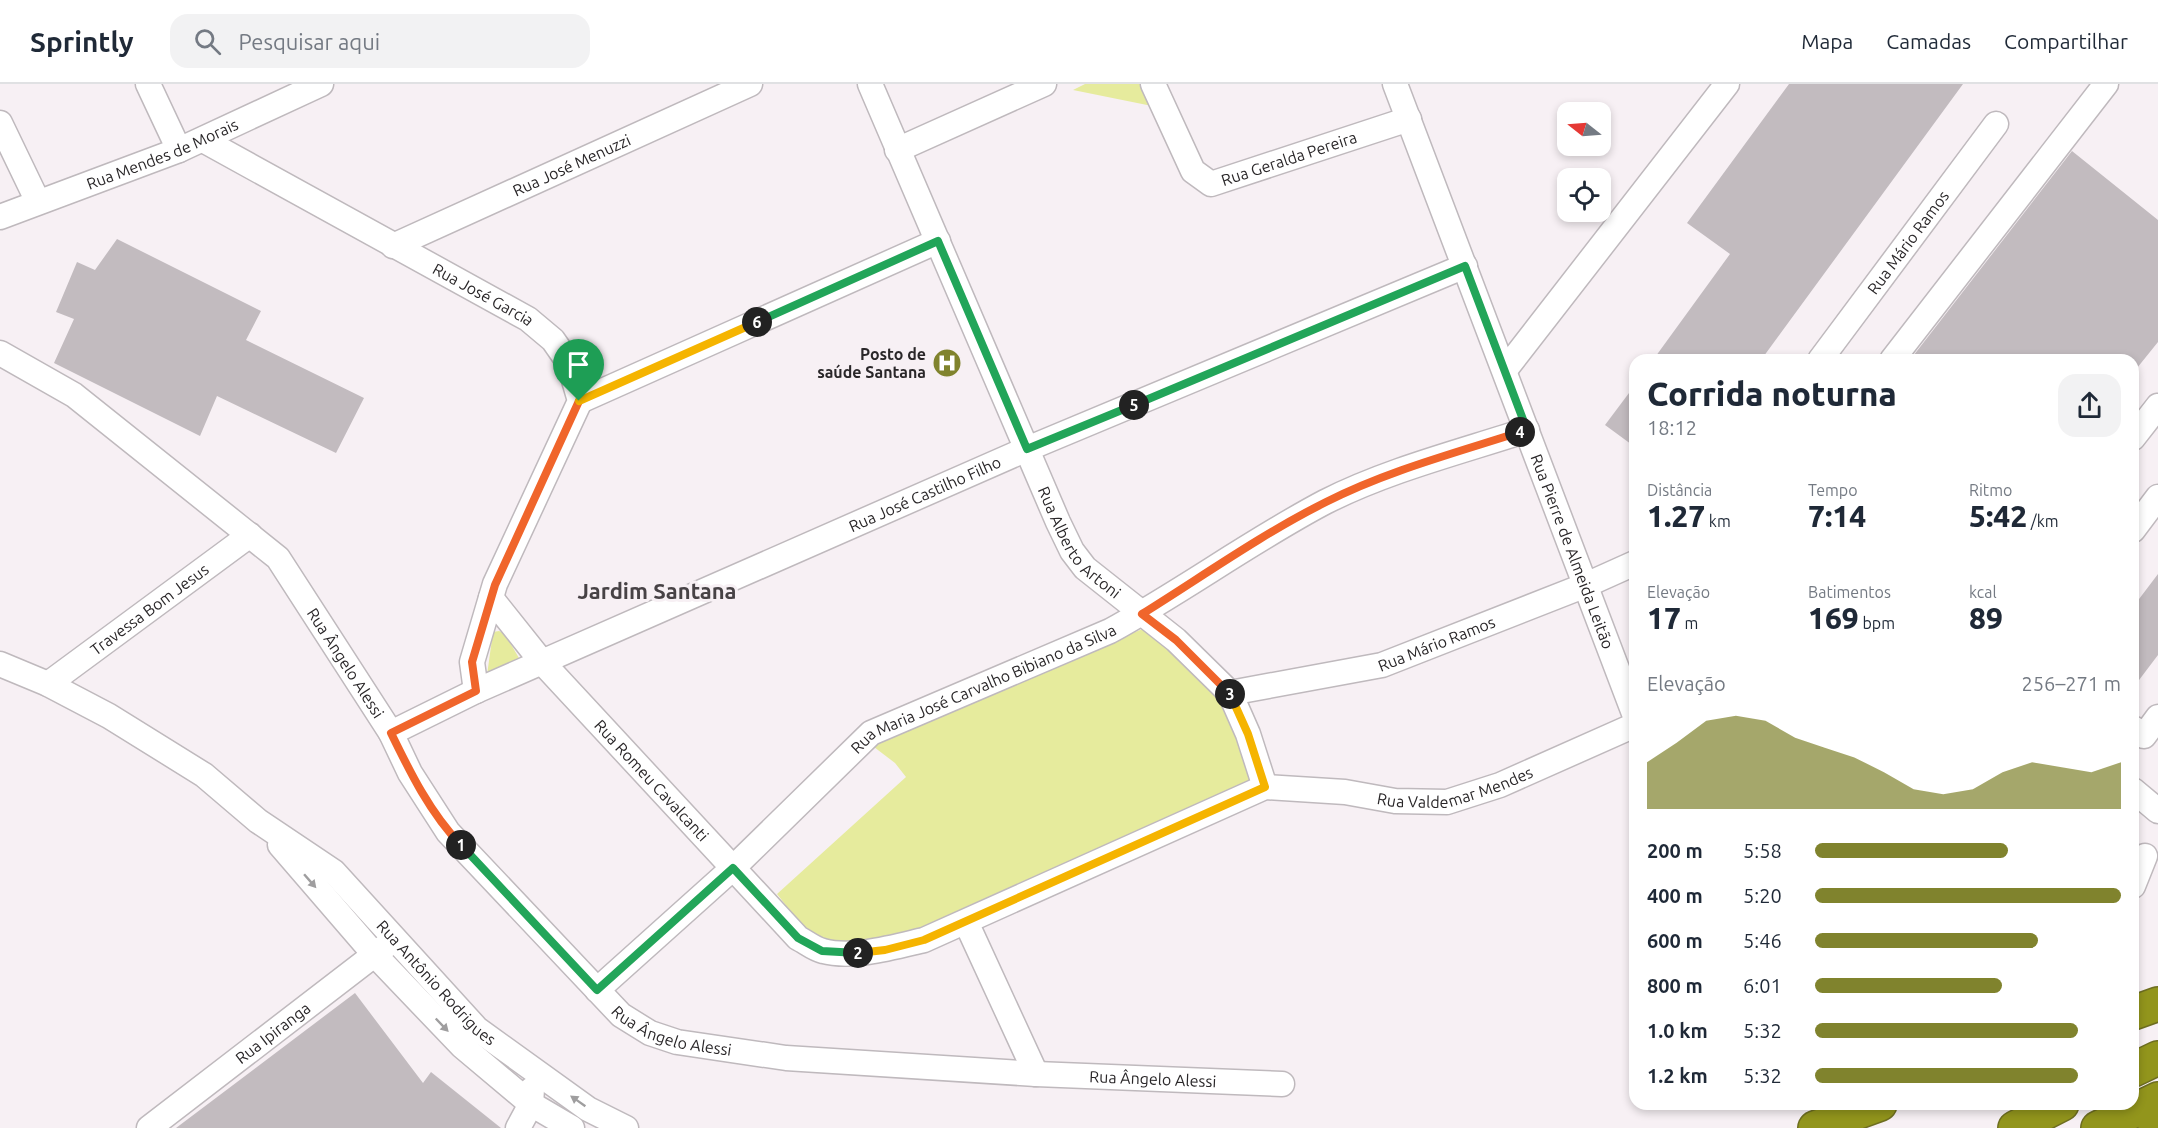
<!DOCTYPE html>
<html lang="pt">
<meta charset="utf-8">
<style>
body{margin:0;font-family:Ubuntu,sans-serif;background:#f2f2f3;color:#1f2937;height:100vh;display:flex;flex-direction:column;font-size:22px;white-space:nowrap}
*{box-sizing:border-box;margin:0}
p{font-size:20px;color:#747a83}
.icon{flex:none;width:33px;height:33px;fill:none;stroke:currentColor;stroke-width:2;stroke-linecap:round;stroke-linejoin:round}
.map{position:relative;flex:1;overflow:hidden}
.side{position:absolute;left:1629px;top:270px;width:510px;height:756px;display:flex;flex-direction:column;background:#fff;border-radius:18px;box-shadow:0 3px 9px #0003}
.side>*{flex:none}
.needle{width:39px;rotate:287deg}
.tools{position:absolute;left:1557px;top:18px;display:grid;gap:12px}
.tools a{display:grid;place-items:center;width:54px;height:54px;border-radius:12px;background:#fff;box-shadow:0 3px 9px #0003;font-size:30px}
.pin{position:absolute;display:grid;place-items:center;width:51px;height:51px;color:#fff;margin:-62px -26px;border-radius:50% 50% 50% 0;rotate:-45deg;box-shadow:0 0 6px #0007}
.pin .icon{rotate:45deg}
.km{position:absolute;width:30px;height:30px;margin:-15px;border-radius:50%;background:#222;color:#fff;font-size:16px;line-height:30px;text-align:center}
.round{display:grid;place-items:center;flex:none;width:63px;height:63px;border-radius:18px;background:#f2f2f3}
.head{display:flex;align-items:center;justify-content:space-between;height:102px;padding:0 18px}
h1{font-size:33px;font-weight:800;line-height:45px}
.metrics{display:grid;grid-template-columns:repeat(3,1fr);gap:9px;height:102px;padding:6px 18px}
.metrics div{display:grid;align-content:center}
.metrics b{font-size:30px;font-weight:800}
.metrics small{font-size:16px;font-weight:400}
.metrics p{font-size:16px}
.chart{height:168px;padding:12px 18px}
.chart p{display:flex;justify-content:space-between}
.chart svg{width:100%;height:108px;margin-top:6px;fill:#80832d;opacity:.7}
ul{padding:0 18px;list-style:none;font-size:20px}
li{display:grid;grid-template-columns:96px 72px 1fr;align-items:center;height:45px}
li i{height:15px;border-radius:8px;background:#80832d}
header{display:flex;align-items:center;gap:36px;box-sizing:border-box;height:84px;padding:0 30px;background:#fff;border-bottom:2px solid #e0e1e3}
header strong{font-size:28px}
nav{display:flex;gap:33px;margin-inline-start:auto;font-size:21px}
.search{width:420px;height:54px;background:#f2f2f3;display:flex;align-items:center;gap:15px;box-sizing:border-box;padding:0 21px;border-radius:18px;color:#747a83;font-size:22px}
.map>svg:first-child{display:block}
.green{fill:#e6eb9d}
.building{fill:#c2bbbf}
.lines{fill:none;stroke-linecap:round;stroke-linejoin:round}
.minor-casing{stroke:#bfb9bd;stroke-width:27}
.highway-casing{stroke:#6e6e21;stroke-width:36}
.minor{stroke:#fff;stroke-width:24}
.highway{stroke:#92951c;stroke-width:33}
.oneway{fill:#9f9e9f}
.split-1-casing{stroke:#fff;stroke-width:12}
.split-2-casing{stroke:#fff;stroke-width:12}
.split-3-casing{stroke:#fff;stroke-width:12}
.split-4-casing{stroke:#fff;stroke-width:12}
.split-5-casing{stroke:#fff;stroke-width:12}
.split-6-casing{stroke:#fff;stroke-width:12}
.split-7-casing{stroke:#fff;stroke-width:12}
.split-1{stroke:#f0652b;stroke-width:8}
.split-2{stroke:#22a559;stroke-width:8}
.split-3{stroke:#f5b400;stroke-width:8}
.split-4{stroke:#f0652b;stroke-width:8}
.split-5{stroke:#22a559;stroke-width:8}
.split-6{stroke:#22a559;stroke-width:8}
.split-7{stroke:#f5b400;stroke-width:8}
.labels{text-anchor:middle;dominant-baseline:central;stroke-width:6;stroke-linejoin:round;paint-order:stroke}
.street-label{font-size:16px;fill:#2a2729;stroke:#f7f0f4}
.poi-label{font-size:16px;font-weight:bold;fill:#2a2729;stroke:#f7f0f4;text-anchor:end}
.district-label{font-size:22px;font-weight:bold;fill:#474245;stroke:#f7f0f4}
</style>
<header>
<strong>Sprintly</strong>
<div class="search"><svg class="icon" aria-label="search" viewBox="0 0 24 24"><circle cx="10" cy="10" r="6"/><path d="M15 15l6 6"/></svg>Pesquisar aqui</div>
<nav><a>Mapa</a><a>Camadas</a><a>Compartilhar</a></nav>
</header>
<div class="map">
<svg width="2158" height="1044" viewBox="0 0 2158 1044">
<rect width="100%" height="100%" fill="#f7f0f4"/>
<!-- green -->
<path class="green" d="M 1085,0 L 1142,0 L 1152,22 L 1073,6 Z
M 1145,544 L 1150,544 L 1223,617 L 1244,655 L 1251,697 L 899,854 C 871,856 835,866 811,849 C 798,840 787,822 777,810 L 906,693 L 895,679 L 874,663 L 897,645 Z
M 499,547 L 505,550 L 523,581 L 487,591 L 493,548 Z"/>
<!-- building -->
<path class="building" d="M 1789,0 L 1963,0 L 1761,276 L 1653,276 L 1730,170 L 1687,139 Z
M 2072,67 L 2158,136 L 2158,258 L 2133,289 L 2133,276 L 1910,276 Z
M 117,155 L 261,227 L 246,256 L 364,314 L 336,369 L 217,312 L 200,352 L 54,279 L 74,235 L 56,228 L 77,178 L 95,186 Z
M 1635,301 L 1635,363 L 1605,341 Z
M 2158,490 L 2158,571 L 2133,604 L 2133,523 Z
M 355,909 L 423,999 L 431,988 L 501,1044 L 176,1044 Z"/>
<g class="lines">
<!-- minor casing -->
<g class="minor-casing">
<g id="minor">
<path d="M 148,0 L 179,66"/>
<path id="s1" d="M 870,0 L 1058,438 L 1072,467 L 1085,484 L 1176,556 L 1230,609 L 1248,650 L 1265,703"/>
<path id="s2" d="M 1153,0 L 1193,87 L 1211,100 L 1409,35"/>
<path id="s3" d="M 1395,0 L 1635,632"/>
<path d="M 0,39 L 38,118"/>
<path id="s4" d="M 203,56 L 528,235 L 553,256 L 569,279 L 580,317 L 495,500 L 472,578 L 476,607"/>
<path d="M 897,66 L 1044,0"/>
<path id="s5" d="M 0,133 L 179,66 L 321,0"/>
<path id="s6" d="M 393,162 L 750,0"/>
<path id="s7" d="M 0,269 L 74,311 L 278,474 L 391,649 L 410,689 L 448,748 L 621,931 L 650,949 L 677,958 L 786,974 L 1036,990 L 1282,1000"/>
<path id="s8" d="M 1820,276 L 1996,40"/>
<path d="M 1892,276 L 2106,0"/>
<path d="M 1505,286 L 1727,0"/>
<path d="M 580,317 L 938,157"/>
<path d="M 2133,354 L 2158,322"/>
<path d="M 2133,446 L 2158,413"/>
<path id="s9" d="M 491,514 L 542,578 L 798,854 C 806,858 814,865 823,867 C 853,875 894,863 924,856 L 1265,703 L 1345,708 L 1395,717 L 1447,718 L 1500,701 L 1635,641"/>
<path id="s10" d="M 0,580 L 48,600 L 109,632 L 204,691 L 258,737 L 334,788 L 477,945 L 588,1025 L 626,1044"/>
<path id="s11" d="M 48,600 L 250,451"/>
<path id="s12" d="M 1230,609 L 1382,581 L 1586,501 L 1635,479"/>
<path d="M 2133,644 L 2144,652 L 2158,633"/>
<path id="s13" d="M 391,649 L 476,607 L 1027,365 L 1465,182"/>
<path d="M 2133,706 L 2158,727"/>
<path d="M 280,761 L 374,870 L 462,962 L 531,1020 L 572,1044"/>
<path d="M 2133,802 L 2145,772"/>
<path d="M 966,838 L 1036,990"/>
<path id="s14" d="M 597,906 L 733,784 L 871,649 L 1110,547 C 1183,507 1251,457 1325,418 C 1388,386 1460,368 1527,346"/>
<path id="s15" d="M 149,1044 L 387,861"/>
<path d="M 518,1044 L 531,1020 L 532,1005"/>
</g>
</g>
<!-- highway casing -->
<g class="highway-casing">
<path id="highway" d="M 2133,929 L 2158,920
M 2133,986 L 2158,974
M 1815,1044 L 1880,1020
M 2015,1044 L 2062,1020
M 2098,1044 L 2158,1015
M 2155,1044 L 2158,1043"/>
</g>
<!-- minor -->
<use href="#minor" class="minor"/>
<!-- highway -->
<use href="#highway" class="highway"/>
</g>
<!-- one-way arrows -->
<defs><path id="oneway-solid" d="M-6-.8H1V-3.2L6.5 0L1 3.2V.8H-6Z" transform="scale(1.5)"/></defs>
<g class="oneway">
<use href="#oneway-solid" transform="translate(310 797) rotate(49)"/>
<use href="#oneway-solid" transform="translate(442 941) rotate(46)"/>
<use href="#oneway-solid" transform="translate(578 1017) rotate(-145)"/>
</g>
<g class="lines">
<!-- split-1 casing -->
<g class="split-1-casing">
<path id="split-1" d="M 461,761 C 430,729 410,688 391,649 L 476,607 L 472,578 L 495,501 L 579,317"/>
</g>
<!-- split-2 casing -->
<g class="split-2-casing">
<path id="split-2" d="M 461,761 L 597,906 L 733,784 L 798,854 L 822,867 L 858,869"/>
</g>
<!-- split-3 casing -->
<g class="split-3-casing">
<path id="split-3" d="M 858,869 L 885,866 L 924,856 L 1265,703 L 1248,650 L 1230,610"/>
</g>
<!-- split-4 casing -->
<g class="split-4-casing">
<path id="split-4" d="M 1230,610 L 1176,556 L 1142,530 C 1203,492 1262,450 1326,418 C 1387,387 1455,369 1520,348"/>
</g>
<!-- split-5 casing -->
<g class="split-5-casing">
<path id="split-5" d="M 1134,321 L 1465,182 L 1527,346 L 1520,348"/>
</g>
<!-- split-6 casing -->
<g class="split-6-casing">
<path id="split-6" d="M 757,238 L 938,157 L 1027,365 L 1134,321"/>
</g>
<!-- split-7 casing -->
<g class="split-7-casing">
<path id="split-7" d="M 579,317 L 757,238"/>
</g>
<!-- split-1 -->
<use href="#split-1" class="split-1"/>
<!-- split-2 -->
<use href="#split-2" class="split-2"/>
<!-- split-3 -->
<use href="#split-3" class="split-3"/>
<!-- split-4 -->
<use href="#split-4" class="split-4"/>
<!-- split-5 -->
<use href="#split-5" class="split-5"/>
<!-- split-6 -->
<use href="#split-6" class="split-6"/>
<!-- split-7 -->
<use href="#split-7" class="split-7"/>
</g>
<!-- icons -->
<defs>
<g id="hospital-disc" transform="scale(1.5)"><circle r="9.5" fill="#80832d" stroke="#f7f0f4"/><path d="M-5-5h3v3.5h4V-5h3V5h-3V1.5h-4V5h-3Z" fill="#fff"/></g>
</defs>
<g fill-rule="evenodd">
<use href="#hospital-disc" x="947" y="279"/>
</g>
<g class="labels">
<!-- street labels -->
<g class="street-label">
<text stroke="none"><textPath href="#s5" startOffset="174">Rua Mendes de Morais</textPath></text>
<text stroke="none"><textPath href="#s2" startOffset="200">Rua Geralda Pereira</textPath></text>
<text stroke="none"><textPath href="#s6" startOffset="196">Rua José Menuzzi</textPath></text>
<text stroke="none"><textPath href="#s8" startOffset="147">Rua Mário Ramos</textPath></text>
<text stroke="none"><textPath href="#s4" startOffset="320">Rua José Garcia</textPath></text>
<text stroke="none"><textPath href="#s13" startOffset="585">Rua José Castilho Filho</textPath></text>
<text stroke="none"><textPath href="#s1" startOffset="506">Rua Alberto Artoni</textPath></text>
<text stroke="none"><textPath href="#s3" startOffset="500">Rua Pierre de Almeida Leitão</textPath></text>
<text stroke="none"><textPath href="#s11" startOffset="126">Travessa Bom Jesus</textPath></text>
<text stroke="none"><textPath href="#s12" startOffset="213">Rua Mário Ramos</textPath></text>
<text stroke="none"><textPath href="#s7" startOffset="471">Rua Ângelo Alessi</textPath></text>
<text stroke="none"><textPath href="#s14" startOffset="496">Rua Maria José Carvalho Bibiano da Silva</textPath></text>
<text stroke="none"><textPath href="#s9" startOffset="243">Rua Romeu Cavalcanti</textPath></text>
<text stroke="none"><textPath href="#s9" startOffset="1156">Rua Valdemar Mendes</textPath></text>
<text stroke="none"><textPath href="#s10" startOffset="546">Rua Antônio Rodrigues</textPath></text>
<text stroke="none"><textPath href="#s7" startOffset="975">Rua Ângelo Alessi</textPath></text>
<text stroke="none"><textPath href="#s15" startOffset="156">Rua Ipiranga</textPath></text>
<text stroke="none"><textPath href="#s7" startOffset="1461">Rua Ângelo Alessi</textPath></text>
</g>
<!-- poi labels -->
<g class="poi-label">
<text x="926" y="270">Posto de<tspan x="926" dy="18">saúde Santana</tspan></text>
</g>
<!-- district labels -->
<g class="district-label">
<text x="657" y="506">Jardim Santana</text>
</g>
</g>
</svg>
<div class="tools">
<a><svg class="needle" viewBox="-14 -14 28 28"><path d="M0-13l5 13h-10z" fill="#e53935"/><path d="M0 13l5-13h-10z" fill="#747a83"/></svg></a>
<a><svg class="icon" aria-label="locate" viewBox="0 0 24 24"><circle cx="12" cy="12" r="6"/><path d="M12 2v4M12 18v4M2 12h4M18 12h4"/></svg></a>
</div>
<div class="pin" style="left:579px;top:317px;background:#1e9e55"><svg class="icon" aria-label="arrive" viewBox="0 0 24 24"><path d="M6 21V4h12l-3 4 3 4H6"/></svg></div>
<b class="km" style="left:461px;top:761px">1</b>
<b class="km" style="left:858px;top:869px">2</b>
<b class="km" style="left:1230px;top:610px">3</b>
<b class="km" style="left:1520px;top:348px">4</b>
<b class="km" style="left:1134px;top:321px">5</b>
<b class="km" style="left:757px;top:238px">6</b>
<section class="side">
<div class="head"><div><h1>Corrida noturna</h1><p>18:12</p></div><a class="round"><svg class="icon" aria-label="share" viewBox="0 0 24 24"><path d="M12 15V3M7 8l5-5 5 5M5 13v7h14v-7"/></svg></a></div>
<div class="metrics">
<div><p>Distância</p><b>1.27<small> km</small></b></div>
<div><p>Tempo</p><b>7:14</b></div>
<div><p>Ritmo</p><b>5:42<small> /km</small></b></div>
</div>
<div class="metrics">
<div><p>Elevação</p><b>17<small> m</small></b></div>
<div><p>Batimentos</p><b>169<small> bpm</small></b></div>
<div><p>kcal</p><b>89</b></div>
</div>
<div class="chart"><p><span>Elevação</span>256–271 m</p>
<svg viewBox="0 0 160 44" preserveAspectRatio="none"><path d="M0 44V25L10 17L20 8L30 6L40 8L50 15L60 19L70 23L80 29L90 36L100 38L110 36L120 29L130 25L140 27L150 29L160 25V44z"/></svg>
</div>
<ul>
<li><b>200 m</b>5:58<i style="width:63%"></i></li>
<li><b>400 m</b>5:20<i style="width:100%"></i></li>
<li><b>600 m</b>5:46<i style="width:73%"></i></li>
<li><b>800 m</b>6:01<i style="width:61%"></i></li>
<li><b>1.0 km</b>5:32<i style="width:86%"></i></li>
<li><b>1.2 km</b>5:32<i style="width:86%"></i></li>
</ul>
</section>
</div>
